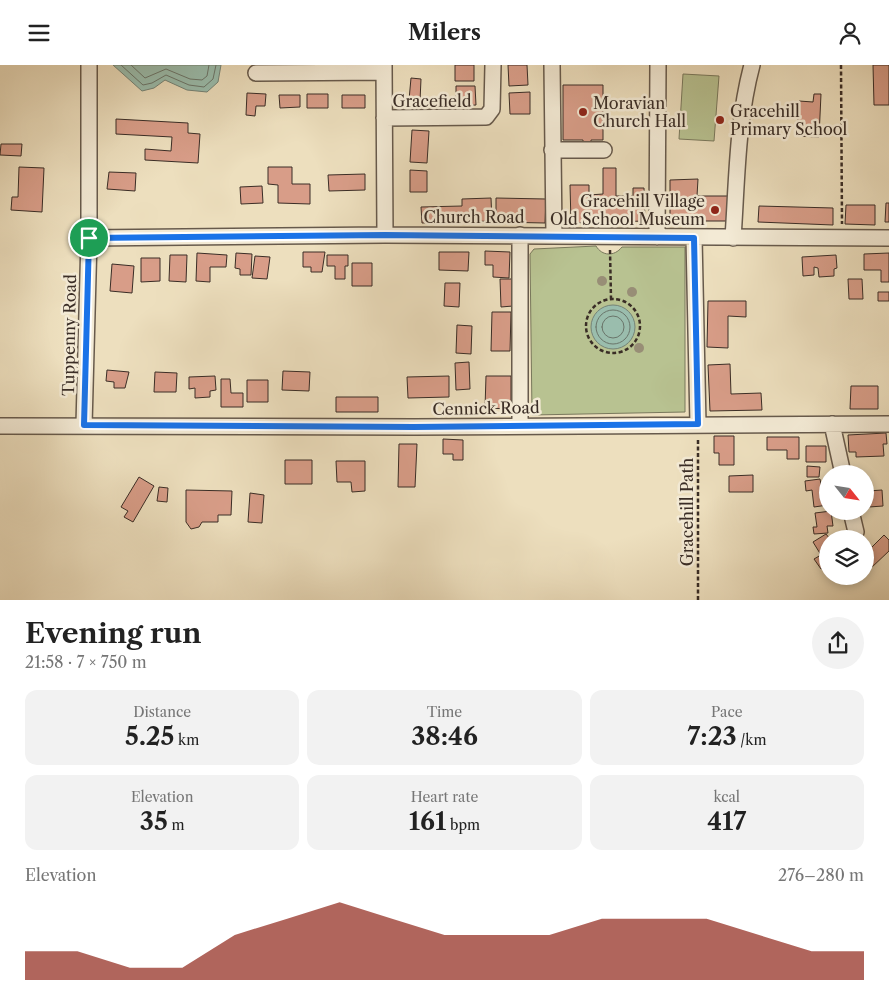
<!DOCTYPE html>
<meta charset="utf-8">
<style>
body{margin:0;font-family:"Libre Caslon Text",serif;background:#f2f2f2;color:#222;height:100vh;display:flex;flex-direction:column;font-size:19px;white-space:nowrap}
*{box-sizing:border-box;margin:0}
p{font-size:16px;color:#767676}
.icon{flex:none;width:28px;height:28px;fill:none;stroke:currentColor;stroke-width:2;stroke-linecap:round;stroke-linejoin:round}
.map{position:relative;height:535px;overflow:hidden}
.details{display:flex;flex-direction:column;background:#fff;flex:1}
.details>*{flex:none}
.needle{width:32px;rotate:120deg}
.tools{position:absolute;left:819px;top:400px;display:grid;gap:10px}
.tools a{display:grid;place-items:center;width:55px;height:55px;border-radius:50%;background:#fff;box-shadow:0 2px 8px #0003;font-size:25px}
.pin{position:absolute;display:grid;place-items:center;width:42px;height:42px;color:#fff;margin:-21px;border:2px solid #fff;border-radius:50%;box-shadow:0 1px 5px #0007}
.round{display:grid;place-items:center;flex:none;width:52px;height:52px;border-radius:26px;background:#f2f2f2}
.overview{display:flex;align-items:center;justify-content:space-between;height:85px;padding:0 25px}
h1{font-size:28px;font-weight:800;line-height:38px}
.metrics{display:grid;grid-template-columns:repeat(3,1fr);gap:8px;height:85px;padding:5px 25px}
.metrics div{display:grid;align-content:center;border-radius:12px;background:#f2f2f2;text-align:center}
.metrics b{font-size:25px;font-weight:800}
.metrics small{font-size:14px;font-weight:400}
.metrics p{font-size:14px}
.chart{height:140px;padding:10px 25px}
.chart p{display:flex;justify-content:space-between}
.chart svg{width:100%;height:90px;margin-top:5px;fill:#8f2418;opacity:.7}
header{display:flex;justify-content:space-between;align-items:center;height:65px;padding:0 25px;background:#fff;font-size:22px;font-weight:800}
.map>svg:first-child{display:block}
.green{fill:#b8c291;stroke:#79785c}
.water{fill:#9abdad;stroke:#748377}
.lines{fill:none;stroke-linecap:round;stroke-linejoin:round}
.shore{stroke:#6a756a;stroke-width:1}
.building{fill:#d89d88;stroke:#3a2d26}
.minor-casing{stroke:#675a4c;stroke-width:18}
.path{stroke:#3a2d26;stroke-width:2.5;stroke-dasharray:4 2.5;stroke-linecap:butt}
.minor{stroke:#f3ead5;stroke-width:15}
.tree{fill:#988e76}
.route-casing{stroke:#fff;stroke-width:10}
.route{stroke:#1a73e8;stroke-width:6}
.poi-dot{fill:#8f2418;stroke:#f3ead5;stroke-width:2}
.labels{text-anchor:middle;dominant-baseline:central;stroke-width:5;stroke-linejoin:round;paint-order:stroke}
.street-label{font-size:16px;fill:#3a2d26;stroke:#f3ead5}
.poi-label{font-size:16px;fill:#3a2d26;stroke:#f3ead5;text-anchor:start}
</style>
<header><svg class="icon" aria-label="menu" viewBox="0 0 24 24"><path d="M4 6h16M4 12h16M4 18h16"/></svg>Milers<svg class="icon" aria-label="person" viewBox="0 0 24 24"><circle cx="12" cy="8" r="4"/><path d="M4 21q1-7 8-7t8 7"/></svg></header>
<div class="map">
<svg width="889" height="535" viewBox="0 0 889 535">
<rect width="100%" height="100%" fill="#eddfbe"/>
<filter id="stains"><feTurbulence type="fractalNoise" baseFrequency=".004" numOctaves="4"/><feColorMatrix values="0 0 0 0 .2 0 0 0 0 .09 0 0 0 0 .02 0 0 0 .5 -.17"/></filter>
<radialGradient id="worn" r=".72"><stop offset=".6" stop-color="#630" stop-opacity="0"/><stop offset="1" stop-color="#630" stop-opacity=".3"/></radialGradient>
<!-- green -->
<path class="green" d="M 683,9 L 719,11 L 714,76 L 679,74 Z
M 596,181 C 602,191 614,192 622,182 L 685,182 L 685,347 L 532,350 L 530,189 L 534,184 Z"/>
<!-- water -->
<path class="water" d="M 113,0 L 221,0 L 218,17 L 207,27 L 187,25 L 165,15 L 154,23 L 142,26 Z
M591 262a22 22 0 1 1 44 0a22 22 0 1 1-44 0Z"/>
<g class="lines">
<!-- shore -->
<path class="shore" d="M 121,0 L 143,20 L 152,18 L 166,10 L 189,20 L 204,22 L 213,14 L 216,0
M 131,0 L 145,13 L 166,4 L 190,14 L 202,15 L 207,11 L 209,0
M596 262a17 17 0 1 1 34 0a17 17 0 1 1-34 0Z
M602 262a11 11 0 1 1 22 0a11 11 0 1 1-22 0Z"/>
</g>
<!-- building -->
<path class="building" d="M 455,0 L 474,0 L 474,16 L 455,16 Z
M 508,0 L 527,0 L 528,20 L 509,21 Z
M 873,0 L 889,0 L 889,40 L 874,40 Z
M 411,13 L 421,14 L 420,36 L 409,35 Z
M 563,20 L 603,20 L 603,75 L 591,75 L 591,81 L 583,81 L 583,75 L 563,75 Z
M 456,21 L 475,21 L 476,40 L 456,41 Z
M 530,27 L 530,49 L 510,49 L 509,28 Z
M 247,28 L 266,29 L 265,41 L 256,41 L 255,51 L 246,50 Z
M 307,29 L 328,29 L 328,43 L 307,43 Z
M 814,29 L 821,29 L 819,72 L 797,71 L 799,36 L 813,37 Z
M 279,30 L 300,30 L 300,42 L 280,43 Z
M 342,30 L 365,30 L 365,43 L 342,43 Z
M 116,54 L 188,58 L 188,68 L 200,69 L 198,98 L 145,95 L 145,84 L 171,86 L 172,72 L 116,69 Z
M 412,65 L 429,66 L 427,98 L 410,97 Z
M 1,79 L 22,79 L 21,91 L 0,90 Z
M 19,102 L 44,103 L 42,147 L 11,145 L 12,132 L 18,132 Z
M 268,102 L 292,102 L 292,119 L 310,119 L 310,139 L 278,138 L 278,120 L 268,119 Z
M 603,103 L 616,103 L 616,131 L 633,131 L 633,123 L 644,123 L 645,156 L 571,158 L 570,120 L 589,120 L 589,130 L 603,129 Z
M 410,105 L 427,106 L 427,127 L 410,127 Z
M 109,107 L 136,108 L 135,126 L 107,124 Z
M 365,109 L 365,125 L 329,126 L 328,110 Z
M 698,114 L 697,131 L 728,131 L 728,156 L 670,156 L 670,115 Z
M 262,121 L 263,138 L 241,139 L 240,122 Z
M 491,133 L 492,156 L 422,158 L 421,142 L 462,141 L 462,134 Z
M 496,133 L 546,134 L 545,158 L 496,157 Z
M 886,138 L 889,138 L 889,157 L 885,157 Z
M 846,140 L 875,140 L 875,160 L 845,159 Z
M 759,141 L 833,143 L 833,160 L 758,157 Z
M 485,186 L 510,187 L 509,213 L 493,212 L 493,200 L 485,200 Z
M 303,187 L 325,187 L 322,207 L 311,207 L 311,202 L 303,202 Z
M 439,187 L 469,187 L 468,206 L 439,205 Z
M 197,188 L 227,190 L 226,202 L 210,202 L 210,217 L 196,216 Z
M 236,188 L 252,189 L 251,210 L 240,210 L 240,204 L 235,203 Z
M 889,188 L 889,217 L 881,217 L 881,205 L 864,205 L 864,189 Z
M 170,190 L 187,190 L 186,217 L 169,216 Z
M 327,190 L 348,190 L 348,201 L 345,201 L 345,214 L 335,214 L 335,201 L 327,201 Z
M 836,190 L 837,203 L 834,204 L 834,211 L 819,212 L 818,203 L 814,202 L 814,210 L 803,211 L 802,192 Z
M 255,191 L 270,192 L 267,214 L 252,213 Z
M 141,193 L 160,193 L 160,216 L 141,217 Z
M 352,198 L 372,198 L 372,221 L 352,221 Z
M 112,199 L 134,201 L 132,228 L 110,226 Z
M 500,214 L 513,214 L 513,241 L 501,242 Z
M 848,214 L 862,214 L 863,234 L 849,234 Z
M 445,218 L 460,218 L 459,242 L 444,241 Z
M 878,227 L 889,227 L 889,236 L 878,236 Z
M 708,236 L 746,236 L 746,252 L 728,251 L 728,283 L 707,282 Z
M 492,247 L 511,247 L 510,286 L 491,286 Z
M 457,260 L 472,261 L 471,289 L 456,288 Z
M 469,297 L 470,324 L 456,325 L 455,298 Z
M 730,299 L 731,329 L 761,328 L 762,345 L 710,346 L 708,300 Z
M 107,305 L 129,307 L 125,323 L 114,323 L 114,317 L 106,316 Z
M 283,306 L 310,307 L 309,326 L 282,325 Z
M 155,307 L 177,308 L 176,327 L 154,327 Z
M 215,311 L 216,325 L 210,326 L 210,332 L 195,333 L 195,323 L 189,324 L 189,312 Z
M 449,311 L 449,332 L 408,333 L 407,312 Z
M 486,311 L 511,311 L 511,344 L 485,343 Z
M 221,314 L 230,314 L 231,328 L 243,328 L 243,342 L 221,342 Z
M 247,315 L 268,315 L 268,337 L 247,337 Z
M 851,321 L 878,321 L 878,344 L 850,344 Z
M 336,332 L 378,332 L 378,347 L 336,347 Z
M 886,368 L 887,379 L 883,379 L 884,391 L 856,392 L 856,387 L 849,387 L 848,370 Z
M 714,371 L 734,371 L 734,400 L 719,400 L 719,388 L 714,388 Z
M 767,372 L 799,372 L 799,394 L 787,394 L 787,385 L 767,385 Z
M 443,374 L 463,375 L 463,395 L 453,395 L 453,389 L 443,389 Z
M 399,379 L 417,379 L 415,422 L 398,422 Z
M 806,381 L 826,381 L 826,397 L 806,397 Z
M 285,395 L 312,395 L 312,419 L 285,419 Z
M 336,396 L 365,396 L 365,426 L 352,427 L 351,417 L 337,417 Z
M 807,401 L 820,402 L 819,412 L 807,412 Z
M 753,410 L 753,427 L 729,427 L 729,411 Z
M 139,412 L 154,421 L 133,457 L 124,452 L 128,446 L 121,442 Z
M 820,414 L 822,424 L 828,423 L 828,440 L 814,442 L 812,425 L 806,426 L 805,416 Z
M 159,422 L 168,423 L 167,437 L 157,436 Z
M 186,425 L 232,426 L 231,450 L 218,450 L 218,457 L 202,457 L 199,462 L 191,464 L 186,457 Z
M 882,425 L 883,441 L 869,442 L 868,426 Z
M 250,428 L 264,430 L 262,458 L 248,457 Z
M 831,446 L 833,461 L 827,461 L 828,468 L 814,469 L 813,462 L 817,462 L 815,448 Z
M 826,469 L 830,474 L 828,474 L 828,502 L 827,500 L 821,504 L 814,494 L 821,490 L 813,477 Z
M 884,470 L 889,475 L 889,486 L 871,503 L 865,497 L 865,489 Z"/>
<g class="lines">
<!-- minor casing -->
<g class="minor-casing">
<path id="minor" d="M 384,0 L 385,170
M 552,0 L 554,170
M 256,8 L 384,7
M 384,53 L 486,52 L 492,44 L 493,0
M 552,85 L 604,85
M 520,170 L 520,360
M 657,172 L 658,0
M 89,173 L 385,170 L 889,173
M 694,173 L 698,359
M 733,173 C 737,115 737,56 752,0
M 832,359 L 843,409
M 84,360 L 89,173 L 89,0
M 0,361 L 414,362 L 889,359
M 851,446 L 856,467"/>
</g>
<!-- path -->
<path class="path" d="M 841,0 L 842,159
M 610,185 L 611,234
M586 261a27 27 0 1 1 54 0a27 27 0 1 1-54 0Z
M 698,375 L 698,535"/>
<!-- minor -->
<use href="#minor" class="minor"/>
</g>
<!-- trees -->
<g class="tree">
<circle cx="602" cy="216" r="5"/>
<circle cx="632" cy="227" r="5"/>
<circle cx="639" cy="283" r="5"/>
</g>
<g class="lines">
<!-- route casing -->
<g class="route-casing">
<path id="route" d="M 385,170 L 694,173 L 698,359 L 414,362 L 84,360 L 89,173 Z"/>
</g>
<!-- route -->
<use href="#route" class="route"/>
</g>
<!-- markers -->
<g class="poi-dot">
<circle cx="583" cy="47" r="5"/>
<circle cx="720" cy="55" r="5"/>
<circle cx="715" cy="145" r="5"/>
</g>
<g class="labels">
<!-- street labels -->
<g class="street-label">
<text x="432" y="36">Gracefield</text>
<text x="474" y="152">Church Road</text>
<text transform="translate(69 270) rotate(-89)">Tuppenny Road</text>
<text transform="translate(486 343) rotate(-1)">Cennick Road</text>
<text transform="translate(687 447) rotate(-90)">Gracehill Path</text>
</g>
<!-- poi labels -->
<g class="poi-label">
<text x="593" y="38">Moravian<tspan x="593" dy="18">Church Hall</tspan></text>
<text x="730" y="46">Gracehill<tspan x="730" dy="18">Primary School</tspan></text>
<text x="705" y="136" text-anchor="end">Gracehill Village<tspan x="705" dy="18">Old School Museum</tspan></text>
</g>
</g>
<rect width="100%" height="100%" filter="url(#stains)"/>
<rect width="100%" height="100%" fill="url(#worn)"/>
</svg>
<div class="tools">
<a><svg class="needle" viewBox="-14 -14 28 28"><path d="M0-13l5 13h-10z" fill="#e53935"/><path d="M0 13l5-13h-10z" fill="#767676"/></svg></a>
<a><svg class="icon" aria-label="layers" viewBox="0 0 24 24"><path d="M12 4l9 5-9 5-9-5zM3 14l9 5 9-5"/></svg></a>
</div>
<div class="pin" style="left:89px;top:173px;background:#1e9e55"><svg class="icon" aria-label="arrive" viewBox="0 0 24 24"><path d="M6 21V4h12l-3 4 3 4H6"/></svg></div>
</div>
<section class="details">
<div class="overview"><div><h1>Evening run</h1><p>21:58 · 7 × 750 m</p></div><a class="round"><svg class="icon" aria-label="share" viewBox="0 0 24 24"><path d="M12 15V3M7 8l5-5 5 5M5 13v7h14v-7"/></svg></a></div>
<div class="metrics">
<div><p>Distance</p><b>5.25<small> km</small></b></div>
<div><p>Time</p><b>38:46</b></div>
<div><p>Pace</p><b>7:23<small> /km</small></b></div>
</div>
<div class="metrics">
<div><p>Elevation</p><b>35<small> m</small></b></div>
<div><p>Heart rate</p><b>161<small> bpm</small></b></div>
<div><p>kcal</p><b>417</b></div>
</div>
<div class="chart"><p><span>Elevation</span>276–280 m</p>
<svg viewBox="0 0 160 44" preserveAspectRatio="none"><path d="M0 44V30L10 30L20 38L30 38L40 22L50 14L60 6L70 14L80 22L90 22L100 22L110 14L120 14L130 14L140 22L150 30L160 30V44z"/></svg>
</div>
</section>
